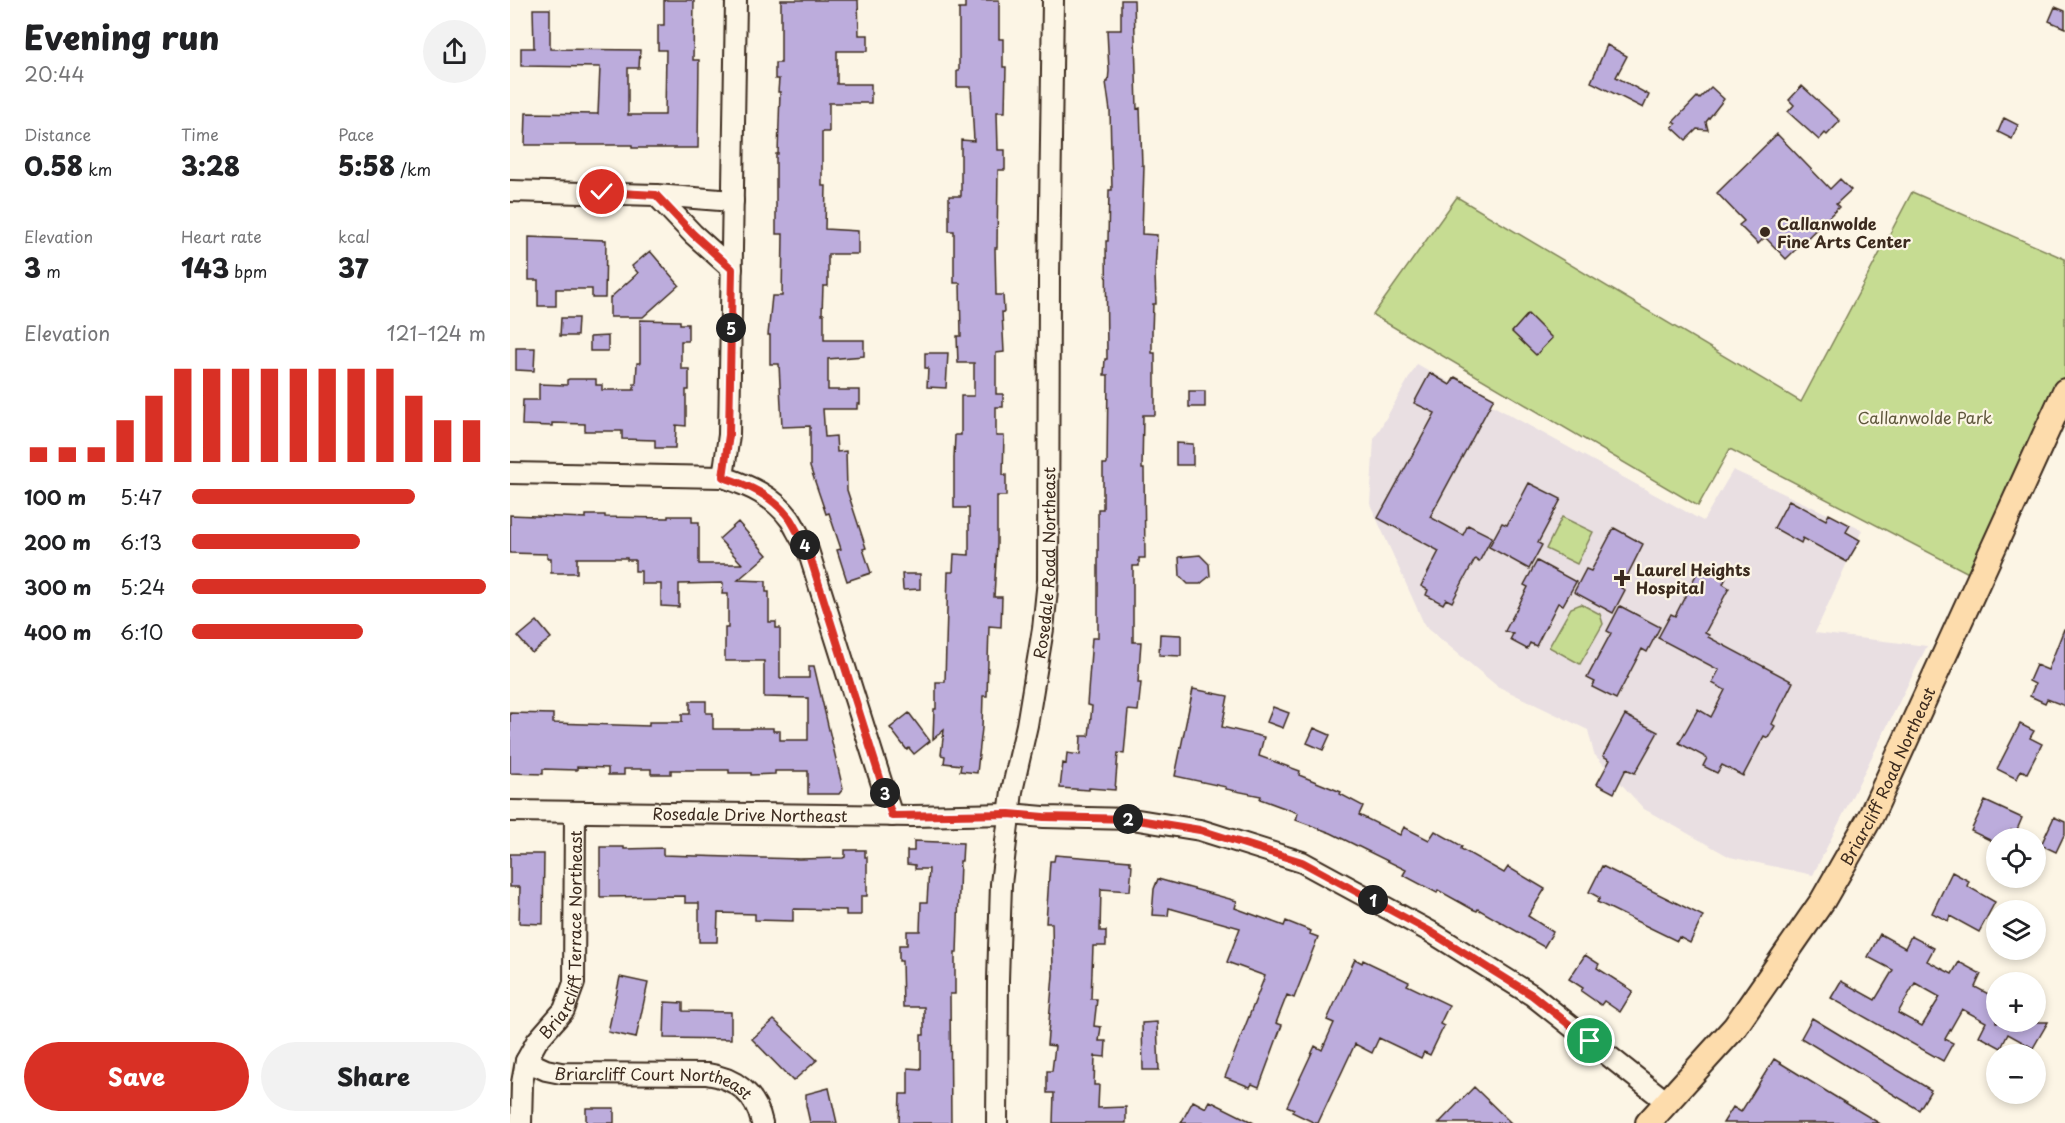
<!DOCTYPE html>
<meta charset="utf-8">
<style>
body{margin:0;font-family:"Playpen Sans",sans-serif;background:#f2f2f2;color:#202124;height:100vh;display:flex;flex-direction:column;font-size:22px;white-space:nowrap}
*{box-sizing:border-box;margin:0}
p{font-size:20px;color:#757577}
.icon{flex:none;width:33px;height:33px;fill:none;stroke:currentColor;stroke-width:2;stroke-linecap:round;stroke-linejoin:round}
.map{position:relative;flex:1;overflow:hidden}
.side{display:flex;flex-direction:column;background:#fff;width:510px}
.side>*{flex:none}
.tools{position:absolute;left:1476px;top:828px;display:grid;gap:12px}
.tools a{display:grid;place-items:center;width:60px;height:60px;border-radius:50%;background:#fff;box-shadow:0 3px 9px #0003;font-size:30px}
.pin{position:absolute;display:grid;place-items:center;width:51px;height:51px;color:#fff;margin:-26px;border:3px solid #fff;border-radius:50%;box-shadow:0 2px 6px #0007}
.km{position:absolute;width:30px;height:30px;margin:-15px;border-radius:50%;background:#222;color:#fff;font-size:16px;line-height:30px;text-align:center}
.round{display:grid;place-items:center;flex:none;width:63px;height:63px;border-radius:32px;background:#f2f2f2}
.headline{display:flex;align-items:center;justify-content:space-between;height:102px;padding:0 24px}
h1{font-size:33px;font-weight:800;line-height:45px}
.stats{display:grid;grid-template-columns:repeat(3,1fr);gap:9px;height:102px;padding:6px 24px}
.stats div{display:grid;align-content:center}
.stats b{font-size:26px;font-weight:800}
.stats small{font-size:16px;font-weight:400}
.stats p{font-size:16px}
.chart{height:168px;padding:12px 24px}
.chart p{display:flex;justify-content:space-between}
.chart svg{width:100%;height:108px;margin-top:6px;stroke:#d93025;stroke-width:6}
.button{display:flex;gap:12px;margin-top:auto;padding:12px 24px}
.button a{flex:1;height:69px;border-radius:36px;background:#d93025;color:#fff;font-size:24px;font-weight:800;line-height:69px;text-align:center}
.button a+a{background:#f2f2f2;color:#202124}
ul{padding:0 24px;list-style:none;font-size:20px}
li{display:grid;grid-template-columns:96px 72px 1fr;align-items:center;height:45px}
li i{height:15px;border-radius:8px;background:#d93025}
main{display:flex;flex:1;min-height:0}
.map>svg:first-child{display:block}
.built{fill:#e9dfe2}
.green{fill:#c6dc92;stroke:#808358;stroke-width:1.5}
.building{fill:#bcacdc;stroke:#3b2a1e;stroke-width:1.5;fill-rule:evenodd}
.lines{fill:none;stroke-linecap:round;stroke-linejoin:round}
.minor-casing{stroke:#3b2a1e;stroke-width:24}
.major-casing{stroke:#3b2a1e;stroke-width:28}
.minor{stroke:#fcf5e5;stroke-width:20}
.major{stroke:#fddcac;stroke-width:24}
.route-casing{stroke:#fff;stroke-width:12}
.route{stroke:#d93025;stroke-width:8}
.poi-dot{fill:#3b2a1e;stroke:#fcf5e5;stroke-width:2}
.labels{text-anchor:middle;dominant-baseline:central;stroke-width:4.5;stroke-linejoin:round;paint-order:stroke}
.poi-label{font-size:16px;font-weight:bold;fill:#3b2a1e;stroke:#fcf5e5;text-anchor:start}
.park-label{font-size:16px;fill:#5e563b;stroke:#fcf5e5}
.street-label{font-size:16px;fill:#3b2a1e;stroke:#fcf5e5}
</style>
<main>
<section class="side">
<div class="headline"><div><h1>Evening run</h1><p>20:44</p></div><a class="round"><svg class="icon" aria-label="share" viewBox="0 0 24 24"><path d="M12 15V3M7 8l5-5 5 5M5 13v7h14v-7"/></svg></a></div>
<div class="stats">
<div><p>Distance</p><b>0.58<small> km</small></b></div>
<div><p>Time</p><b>3:28</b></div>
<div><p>Pace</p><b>5:58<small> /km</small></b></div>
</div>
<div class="stats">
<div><p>Elevation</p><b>3<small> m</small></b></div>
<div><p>Heart rate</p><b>143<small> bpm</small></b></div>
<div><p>kcal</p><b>37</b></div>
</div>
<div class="chart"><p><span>Elevation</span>121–124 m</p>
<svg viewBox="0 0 160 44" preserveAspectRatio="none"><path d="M5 44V38M15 44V38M25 44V38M35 44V27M45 44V17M55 44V6M65 44V6M75 44V6M85 44V6M95 44V6M105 44V6M115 44V6M125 44V6M135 44V17M145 44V27M155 44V27"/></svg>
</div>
<ul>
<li><b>100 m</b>5:47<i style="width:76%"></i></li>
<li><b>200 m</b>6:13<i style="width:57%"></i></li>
<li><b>300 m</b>5:24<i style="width:100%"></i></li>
<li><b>400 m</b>6:10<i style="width:58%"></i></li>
</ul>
<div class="button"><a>Save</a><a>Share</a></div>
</section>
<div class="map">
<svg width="1555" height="1123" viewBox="0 0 1555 1123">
<rect width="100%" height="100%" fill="#fcf5e5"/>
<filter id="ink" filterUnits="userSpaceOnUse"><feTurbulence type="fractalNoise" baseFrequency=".0167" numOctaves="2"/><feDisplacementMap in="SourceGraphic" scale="12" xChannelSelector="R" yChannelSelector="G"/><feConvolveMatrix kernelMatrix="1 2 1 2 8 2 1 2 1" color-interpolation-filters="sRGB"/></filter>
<g filter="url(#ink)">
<!-- built -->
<path class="built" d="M 907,364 L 1193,521 L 1223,470 L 1352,530 L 1305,633 L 1417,646 L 1303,875 L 1220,857 L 1134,809 L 1084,754 L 1078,730 L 987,686 L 915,626 L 860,504 L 864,439 Z"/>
<!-- green -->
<path class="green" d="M 1402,192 L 1555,259 L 1555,393 L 1468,578 L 1220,449 L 1188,506 L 863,315 L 947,197 L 1291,402 Z
M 1052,517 L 1083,532 L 1067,564 L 1036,549 Z
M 1071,604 L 1090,614 L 1093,624 L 1070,664 L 1039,647 L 1061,608 Z"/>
<!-- building -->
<path class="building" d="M 154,0 L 184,0 L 183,60 L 189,60 L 188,148 L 122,148 L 122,145 L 15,145 L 16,113 L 88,114 L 90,67 L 11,66 L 11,48 L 24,48 L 23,9 L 40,9 L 40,49 L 130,50 L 129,68 L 118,68 L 118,115 L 155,115 L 156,50 L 148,50 L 148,25 L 154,25 Z
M 271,0 L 348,0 L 349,35 L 358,35 L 358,51 L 327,51 L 327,84 L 361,84 L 361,103 L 319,103 L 319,132 L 312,132 L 312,186 L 316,186 L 315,229 L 348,231 L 348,254 L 318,254 L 318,286 L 313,286 L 312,314 L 314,314 L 314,340 L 354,340 L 354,356 L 318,359 L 318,390 L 350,390 L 350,404 L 347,404 L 347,409 L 313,409 L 315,437 L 326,436 L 327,452 L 336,451 L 337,490 L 356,548 L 353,549 L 361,573 L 337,581 L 327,550 L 331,549 L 319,513 L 316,514 L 300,467 L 300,426 L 272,427 L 269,364 L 260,364 L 260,335 L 258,335 L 262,296 L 272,296 L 273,234 L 266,234 L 266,154 L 268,154 L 270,92 L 268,92 L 269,79 L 265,79 L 265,63 L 271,63 Z
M 455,0 L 489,0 L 489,39 L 493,39 L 493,67 L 496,67 L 495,112 L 487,112 L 488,150 L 495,150 L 495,170 L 488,170 L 487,248 L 485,248 L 486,295 L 493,295 L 494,312 L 492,312 L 494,352 L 486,353 L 486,394 L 493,394 L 493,407 L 486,407 L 486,436 L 494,436 L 493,475 L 496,475 L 496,496 L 487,496 L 487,544 L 484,597 L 492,597 L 491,627 L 479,626 L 477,696 L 473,696 L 472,728 L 467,773 L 450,771 L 451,765 L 434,763 L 435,756 L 431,755 L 434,730 L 423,739 L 424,709 L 426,709 L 426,682 L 435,682 L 438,572 L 443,572 L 444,554 L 459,555 L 459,508 L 444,508 L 444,458 L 445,435 L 451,435 L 451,396 L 464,396 L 464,363 L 448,363 L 447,336 L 451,336 L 450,283 L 444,283 L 444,231 L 439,231 L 439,196 L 451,196 L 451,140 L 464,141 L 461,87 L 447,87 L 447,71 L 449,71 L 449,9 L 455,9 Z
M 611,0 L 624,0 L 627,109 L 630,108 L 632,165 L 634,165 L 632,234 L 647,235 L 645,273 L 646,304 L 643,304 L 642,332 L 642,353 L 645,353 L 645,415 L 633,415 L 632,469 L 634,469 L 635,558 L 629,558 L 629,566 L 623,566 L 623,642 L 631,642 L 628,683 L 631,683 L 628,711 L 618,710 L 614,754 L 608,753 L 605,790 L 579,788 L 579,790 L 550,788 L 553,763 L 556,764 L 557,753 L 570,755 L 571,736 L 579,736 L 582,706 L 577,705 L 582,638 L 588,638 L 588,509 L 593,509 L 593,464 L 597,464 L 598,375 L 594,375 L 595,359 L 597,359 L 596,241 L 598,241 L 599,190 L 602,190 L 600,111 L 596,82 L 598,82 L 599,71 L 597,30 L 611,30 Z
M 1545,7 L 1555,11 L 1555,28 L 1539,21 Z
M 1097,45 L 1117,56 L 1106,77 L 1139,95 L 1133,108 L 1081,82 Z
M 1292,86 L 1330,121 L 1317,135 L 1315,133 L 1309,140 L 1278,112 L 1284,105 L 1279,100 Z
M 1201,87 L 1214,99 L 1196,122 L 1198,130 L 1187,129 L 1176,140 L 1162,127 L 1166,124 L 1163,122 L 1187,97 L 1189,99 Z
M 1494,118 L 1508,125 L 1502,139 L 1488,132 Z
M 1267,134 L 1320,189 L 1330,179 L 1341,190 L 1326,204 L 1329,207 L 1276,259 L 1255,237 L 1248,244 L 1229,225 L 1234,221 L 1207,193 Z
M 19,237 L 96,240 L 95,298 L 82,298 L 82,289 L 46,289 L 46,306 L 28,306 L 28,280 L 19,280 Z
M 140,251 L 169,285 L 133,317 L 100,317 L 100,298 L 128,273 L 122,266 Z
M 1018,314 L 1042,338 L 1026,355 L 1002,332 Z
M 51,318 L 68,318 L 67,336 L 50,336 Z
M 130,320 L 170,321 L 170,324 L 178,324 L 178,341 L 171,341 L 171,369 L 179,369 L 179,390 L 176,390 L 176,426 L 166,425 L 165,448 L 145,448 L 145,440 L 112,439 L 112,431 L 75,431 L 75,424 L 42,423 L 42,426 L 12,425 L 13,400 L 29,400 L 29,384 L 57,385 L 57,380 L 59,379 L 86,379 L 86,385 L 92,385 L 92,390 L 124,390 L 124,384 L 126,384 L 127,363 L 130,363 Z
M 98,336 L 98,351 L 80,351 L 80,337 Z
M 6,348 L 25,348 L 24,371 L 6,370 Z
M 415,353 L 438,353 L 436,388 L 417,387 L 418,368 L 415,368 Z
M 920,373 L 940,385 L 945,377 L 984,398 L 920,517 L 953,535 L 958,525 L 982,537 L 969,562 L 965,559 L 942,602 L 936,599 L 933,604 L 916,595 L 918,590 L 911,586 L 929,551 L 868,518 L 925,413 L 904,403 Z
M 679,391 L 695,391 L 695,407 L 679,407 Z
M 666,443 L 683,444 L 683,465 L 666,465 Z
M 1019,483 L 1051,499 L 1028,543 L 1032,545 L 1019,569 L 979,547 L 992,523 L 997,525 Z
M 1279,500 L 1316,520 L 1319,514 L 1340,525 L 1336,532 L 1350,540 L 1337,562 L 1293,538 L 1291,543 L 1264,528 Z
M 0,515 L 76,518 L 76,515 L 95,515 L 95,517 L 158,518 L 158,516 L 182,516 L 182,522 L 189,522 L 189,564 L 232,564 L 209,539 L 228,522 L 257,555 L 228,580 L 256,581 L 256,592 L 259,592 L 259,622 L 266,622 L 266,628 L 270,628 L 270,678 L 299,678 L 299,666 L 304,666 L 333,789 L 329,794 L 298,794 L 298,771 L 265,771 L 265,774 L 241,775 L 241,773 L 219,773 L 219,770 L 161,770 L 161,774 L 141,774 L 141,769 L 114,769 L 114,775 L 98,775 L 98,768 L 67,767 L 67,770 L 33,769 L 33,774 L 0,773 L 0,713 L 43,714 L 43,723 L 139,726 L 139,722 L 172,722 L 172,714 L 180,714 L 180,701 L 196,701 L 196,713 L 203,713 L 203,729 L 241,729 L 241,728 L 263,728 L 263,731 L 270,731 L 270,740 L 298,740 L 298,698 L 254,697 L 254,661 L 215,661 L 215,628 L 218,628 L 218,594 L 212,594 L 213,583 L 169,584 L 169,607 L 151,606 L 151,584 L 131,584 L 131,571 L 125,571 L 125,560 L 117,560 L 117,558 L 67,558 L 67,573 L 41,573 L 41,558 L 37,558 L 37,554 L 0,553 Z
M 1104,528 L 1133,544 L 1111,588 L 1115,590 L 1103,613 L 1064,592 L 1076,569 L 1081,571 Z
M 690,555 L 699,564 L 700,576 L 690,584 L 678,584 L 670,576 L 669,557 Z
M 1027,561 L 1066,582 L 1053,605 L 1048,603 L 1026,646 L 1020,643 L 1017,649 L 1000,640 L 1003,634 L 995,631 L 1018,587 L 1014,585 Z
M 1198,569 L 1216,578 L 1213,584 L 1219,588 L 1195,633 L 1199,635 L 1198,637 L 1283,682 L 1262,724 L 1265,726 L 1258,738 L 1254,736 L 1233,776 L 1212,765 L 1207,773 L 1193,766 L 1197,758 L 1169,743 L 1188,709 L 1201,717 L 1215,690 L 1202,683 L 1209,670 L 1148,638 L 1161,614 L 1165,616 L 1188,571 L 1193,574 Z
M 392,574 L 410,574 L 410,589 L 393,590 Z
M 1110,606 L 1150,627 L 1137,652 L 1132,649 L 1106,699 L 1082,687 L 1085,682 L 1077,678 L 1101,633 L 1097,631 Z
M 27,621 L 41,638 L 22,653 L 8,637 Z
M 1554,629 L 1555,629 L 1555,706 L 1537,699 L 1535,703 L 1520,696 L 1525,684 L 1519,681 L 1526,665 L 1538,670 Z
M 650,634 L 671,635 L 671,656 L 649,655 Z
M 683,689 L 718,696 L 712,727 L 754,737 L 749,756 L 790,771 L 789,775 L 831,792 L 830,794 L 853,806 L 849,815 L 890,835 L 894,827 L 919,840 L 925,831 L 952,846 L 951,849 L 994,873 L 998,867 L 1035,889 L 1018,916 L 1043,932 L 1034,947 L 968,909 L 967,911 L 962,909 L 928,890 L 927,893 L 893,875 L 896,870 L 821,833 L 786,820 L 788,813 L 750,799 L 751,796 L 716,789 L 716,787 L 665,776 Z
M 763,707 L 779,713 L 773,728 L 757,722 Z
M 399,713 L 420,741 L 404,754 L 399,748 L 397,750 L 380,728 Z
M 1115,715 L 1148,732 L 1125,773 L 1116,769 L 1104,793 L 1087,784 L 1100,760 L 1093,756 Z
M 1510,724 L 1524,731 L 1520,738 L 1532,744 L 1517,773 L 1511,770 L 1507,779 L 1487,769 Z
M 804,728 L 820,735 L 813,750 L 797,743 Z
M 1475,801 L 1512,818 L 1506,832 L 1501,830 L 1497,838 L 1490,835 L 1486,838 L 1486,843 L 1461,831 Z
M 1544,817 L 1555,822 L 1555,833 L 1546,852 L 1531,845 Z
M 404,841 L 453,843 L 452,861 L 450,861 L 447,953 L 445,953 L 445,994 L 440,994 L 441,1123 L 389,1123 L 390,1094 L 398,1094 L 398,1068 L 411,1069 L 411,1035 L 414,1035 L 414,1007 L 393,1007 L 392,961 L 389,961 L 389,945 L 397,945 L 397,931 L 410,931 L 411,902 L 417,902 L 419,869 L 405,869 L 405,865 L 397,864 L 397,851 L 404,851 Z
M 90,847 L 114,847 L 114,849 L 153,848 L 153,855 L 289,859 L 333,858 L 335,857 L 335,850 L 355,850 L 355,857 L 357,857 L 357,896 L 351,896 L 351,915 L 336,915 L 336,910 L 283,909 L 283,921 L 245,920 L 245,914 L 208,913 L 207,942 L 189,942 L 189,903 L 175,903 L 175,896 L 90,897 Z
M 0,854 L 34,854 L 33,924 L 9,923 L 10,887 L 0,887 Z
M 545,855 L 620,861 L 620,864 L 622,865 L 620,891 L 591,889 L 590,931 L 596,931 L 596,946 L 583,946 L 581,999 L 587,999 L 584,1026 L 591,1027 L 589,1041 L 596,1041 L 595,1057 L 585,1056 L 584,1085 L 589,1085 L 588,1108 L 616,1107 L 616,1123 L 543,1123 L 544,1093 L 537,1093 L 537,1071 L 542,1071 L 545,1046 L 537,1045 L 543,975 L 542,923 L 536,923 L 540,861 L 544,861 Z
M 1092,866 L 1193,916 L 1180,943 L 1169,937 L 1167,941 L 1087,902 L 1090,898 L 1079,892 Z
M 1442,872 L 1459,881 L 1457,886 L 1485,902 L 1469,932 L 1440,916 L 1438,921 L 1422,913 Z
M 648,879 L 727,901 L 725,908 L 774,926 L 776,921 L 801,931 L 800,934 L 808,937 L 784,998 L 777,995 L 766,1023 L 772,1025 L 749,1087 L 742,1084 L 740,1087 L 715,1077 L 755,976 L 717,962 L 730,928 L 659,908 L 658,916 L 642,915 L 644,889 Z
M 1370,934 L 1395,948 L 1401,936 L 1424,948 L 1417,961 L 1442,974 L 1449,962 L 1471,974 L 1465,987 L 1486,998 L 1486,1022 L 1538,1022 L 1523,1048 L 1498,1034 L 1491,1048 L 1469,1036 L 1476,1022 L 1452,1009 L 1435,1039 L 1443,1043 L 1433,1061 L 1321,998 L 1331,981 L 1365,1000 L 1383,970 L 1358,957 ZM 1405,983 L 1430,997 L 1412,1026 L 1388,1013 Z
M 1075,955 L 1089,964 L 1087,968 L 1123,991 L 1110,1012 L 1094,1001 L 1091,1005 L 1071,991 L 1073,988 L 1059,979 Z
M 845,959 L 852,963 L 853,960 L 878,972 L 899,982 L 897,985 L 939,1005 L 930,1024 L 934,1026 L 920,1055 L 914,1052 L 911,1058 L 869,1038 L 862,1053 L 845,1044 L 808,1123 L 805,1123 L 782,1112 L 784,1109 L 777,1106 L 805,1046 L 812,1050 L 824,1023 L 817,1020 Z
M 110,977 L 138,983 L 126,1038 L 98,1032 Z
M 155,1002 L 173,1003 L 173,1011 L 221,1012 L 221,1039 L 154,1038 Z
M 1302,1018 L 1421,1090 L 1409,1110 L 1291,1038 Z
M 264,1020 L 307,1060 L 283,1081 L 242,1039 Z
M 647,1022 L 649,1070 L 633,1070 L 632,1023 Z
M 1264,1059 L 1324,1096 L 1369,1123 L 1213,1123 L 1223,1107 L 1231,1112 Z
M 964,1087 L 1001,1123 L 929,1123 Z
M 319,1088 L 327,1123 L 300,1123 L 296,1105 L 296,1094 Z
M 683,1101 L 696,1108 L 700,1101 L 744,1123 L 671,1123 Z
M 76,1108 L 104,1108 L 104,1123 L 76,1123 Z"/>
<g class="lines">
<!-- minor casing -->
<g class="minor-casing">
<g id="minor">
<path d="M 0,191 L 146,195 L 183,234 L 222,269"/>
<path d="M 146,195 L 223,201"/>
<path d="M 0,473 L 213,477 C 240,486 263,496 280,519 C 286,528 290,539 297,547 L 382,816"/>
<path d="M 213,477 L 219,435 L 226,0"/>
<path id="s1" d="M 0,811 L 403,816 L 499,814 L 534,817 L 622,819 L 690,830 L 792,862 L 921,932 L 1022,995 L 1158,1103"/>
<path id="s2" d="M 16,1061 L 36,1070 L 51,1073 L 197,1074 C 226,1078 246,1094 252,1123"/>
<path id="s3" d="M 11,1123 L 12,1083 L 16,1061 L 27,1041 L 54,1010 L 64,983 L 65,812"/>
<path id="s4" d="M 487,1123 L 488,980 L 491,884 L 502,791 L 517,725 L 533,629 L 538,580 L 539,280 L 543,0"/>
</g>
</g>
<!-- major casing -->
<g class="major-casing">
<g id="major">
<path id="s5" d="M 1138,1123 L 1225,1027 L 1313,900 L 1361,816 L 1555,391"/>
</g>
</g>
<!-- minor -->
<use href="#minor" class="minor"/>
<!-- major -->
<use href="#major" class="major"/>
</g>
</g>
<g class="lines" filter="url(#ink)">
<!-- route casing -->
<g class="route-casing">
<path id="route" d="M 92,192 L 146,195 L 183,234 L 222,269 L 219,435 L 213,477 C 240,486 263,496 280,519 C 286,528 290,539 297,547 L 382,816 L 499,814 L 534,817 L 622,819 L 690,830 L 792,862 L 921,932 L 1022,995 L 1080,1041"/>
</g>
<!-- route -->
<use href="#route" class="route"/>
</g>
<!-- markers -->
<g class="poi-dot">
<circle cx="1255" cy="232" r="6"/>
<path d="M1109 569h6v6h6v6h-6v6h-6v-6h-6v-6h6z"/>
</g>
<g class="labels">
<!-- poi labels -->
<g class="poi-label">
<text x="1267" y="223">Callanwolde<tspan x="1267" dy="18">Fine Arts Center</tspan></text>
<text x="1126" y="569">Laurel Heights<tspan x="1126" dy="18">Hospital</tspan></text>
</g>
<!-- park labels -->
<g class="park-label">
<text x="1415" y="417">Callanwolde Park</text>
</g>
<!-- street labels -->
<g class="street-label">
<text stroke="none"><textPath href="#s4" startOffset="564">Rosedale Road Northeast</textPath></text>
<text stroke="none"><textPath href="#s5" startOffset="424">Briarcliff Road Northeast</textPath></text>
<text stroke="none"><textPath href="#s1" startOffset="240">Rosedale Drive Northeast</textPath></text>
<text stroke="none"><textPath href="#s3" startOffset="200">Briarcliff Terrace Northeast</textPath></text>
<text stroke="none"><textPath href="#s2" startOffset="132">Briarcliff Court Northeast</textPath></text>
</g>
</g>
</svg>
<div class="tools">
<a><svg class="icon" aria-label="locate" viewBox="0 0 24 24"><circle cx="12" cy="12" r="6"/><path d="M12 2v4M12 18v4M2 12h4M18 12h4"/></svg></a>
<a><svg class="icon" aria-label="layers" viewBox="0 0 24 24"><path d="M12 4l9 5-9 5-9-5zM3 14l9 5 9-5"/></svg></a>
<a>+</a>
<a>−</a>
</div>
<div class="pin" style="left:1080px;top:1041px;background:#1e9e55"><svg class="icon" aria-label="arrive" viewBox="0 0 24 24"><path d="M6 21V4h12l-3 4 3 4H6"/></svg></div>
<div class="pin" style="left:92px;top:192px;background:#d93025"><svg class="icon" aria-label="check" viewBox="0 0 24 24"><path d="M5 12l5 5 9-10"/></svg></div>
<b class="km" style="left:863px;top:900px">1</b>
<b class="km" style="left:618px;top:819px">2</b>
<b class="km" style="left:375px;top:793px">3</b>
<b class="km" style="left:295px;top:545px">4</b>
<b class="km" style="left:221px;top:328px">5</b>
</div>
</main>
